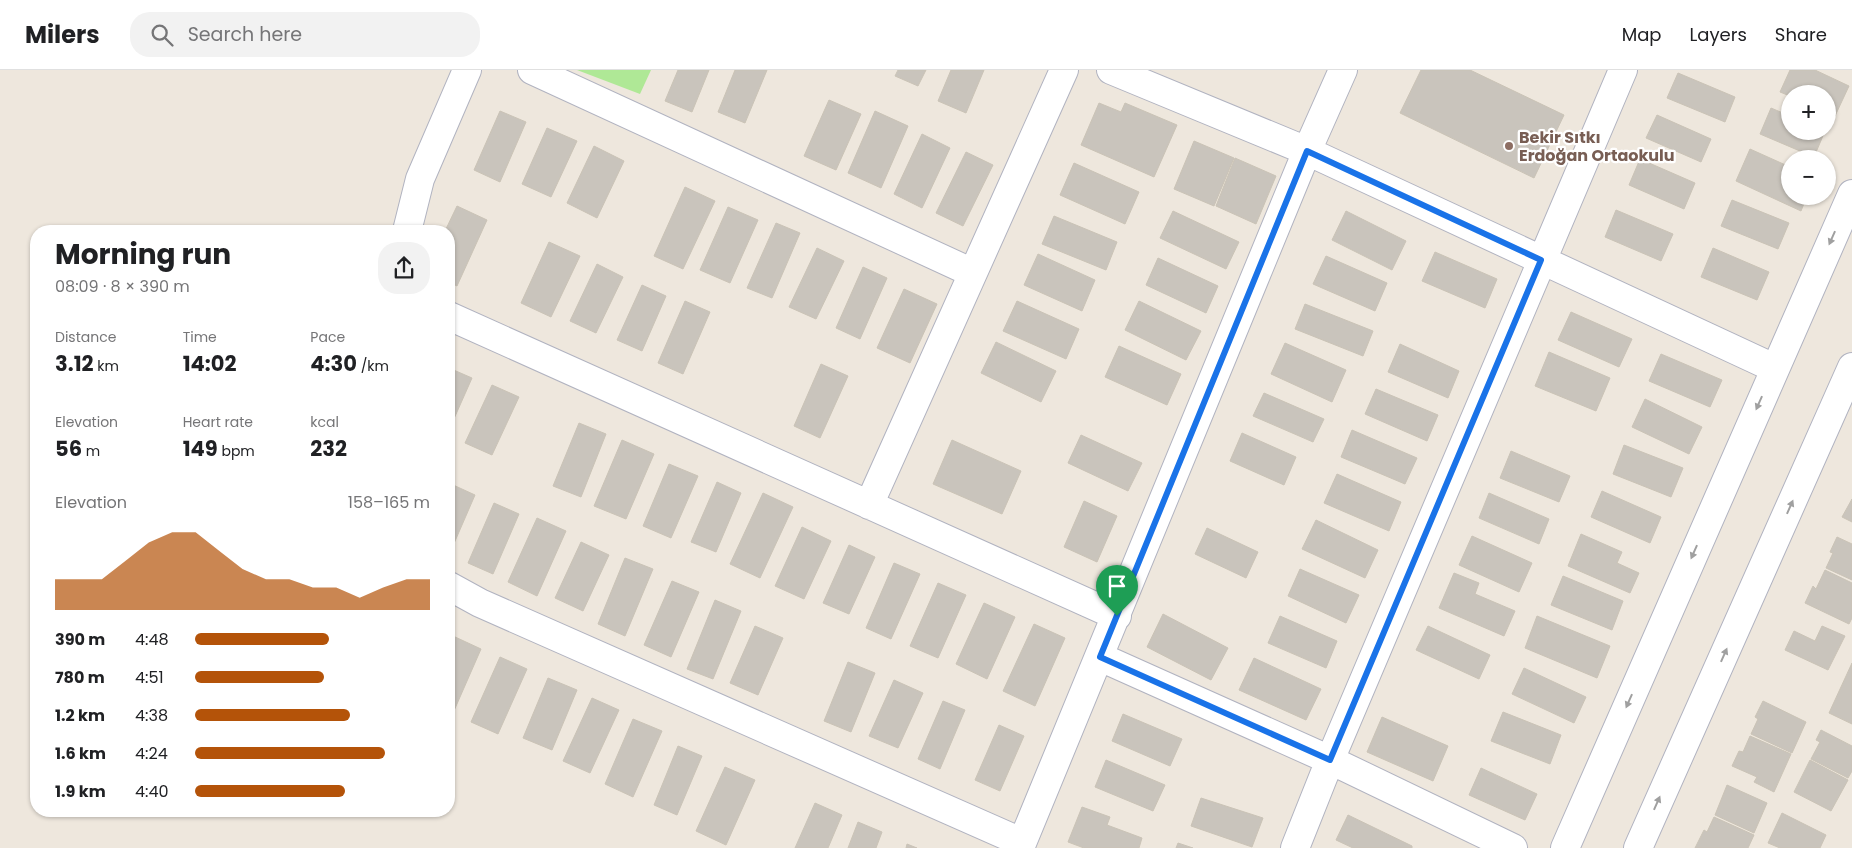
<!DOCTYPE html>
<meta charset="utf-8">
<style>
body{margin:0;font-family:Poppins,sans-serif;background:#f2f2f2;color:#202124;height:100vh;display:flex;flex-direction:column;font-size:19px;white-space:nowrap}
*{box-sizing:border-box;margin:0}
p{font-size:16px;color:#757577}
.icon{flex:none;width:28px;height:28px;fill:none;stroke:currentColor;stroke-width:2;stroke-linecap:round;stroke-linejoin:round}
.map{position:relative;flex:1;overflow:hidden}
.drawer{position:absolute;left:30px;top:155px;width:425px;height:592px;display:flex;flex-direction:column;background:#fff;border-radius:20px;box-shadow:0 1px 4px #0004}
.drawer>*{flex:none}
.buttons{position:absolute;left:1781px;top:15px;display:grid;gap:10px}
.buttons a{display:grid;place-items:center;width:55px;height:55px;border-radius:50%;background:#fff;box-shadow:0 1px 4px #0004;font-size:25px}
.pin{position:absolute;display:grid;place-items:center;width:42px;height:42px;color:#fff;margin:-51px -21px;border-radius:50% 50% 50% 0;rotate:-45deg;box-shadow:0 0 5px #0007}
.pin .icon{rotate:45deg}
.round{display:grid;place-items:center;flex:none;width:52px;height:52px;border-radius:20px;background:#f2f2f2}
.headline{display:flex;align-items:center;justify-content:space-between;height:85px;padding:0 25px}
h1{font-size:28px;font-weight:700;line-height:38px}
.figures{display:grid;grid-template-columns:repeat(3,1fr);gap:8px;height:85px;padding:5px 25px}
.figures div{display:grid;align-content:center}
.figures b{font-size:21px;font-weight:700}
.figures small{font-size:14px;font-weight:400}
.figures p{font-size:14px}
.chart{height:140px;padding:10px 25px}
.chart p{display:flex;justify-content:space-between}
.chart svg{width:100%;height:90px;margin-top:5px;fill:#b45309;opacity:.7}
ul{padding:0 25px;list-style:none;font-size:16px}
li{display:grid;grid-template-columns:80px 60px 1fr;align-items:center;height:38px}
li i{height:12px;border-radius:6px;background:#b45309}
header{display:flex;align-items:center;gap:30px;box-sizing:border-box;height:70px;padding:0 25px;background:#fff;border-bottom:1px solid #e0e0e0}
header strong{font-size:24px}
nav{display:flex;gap:28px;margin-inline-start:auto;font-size:18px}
.search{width:350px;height:45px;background:#f2f2f2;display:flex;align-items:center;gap:12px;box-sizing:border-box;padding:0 18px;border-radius:20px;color:#757577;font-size:19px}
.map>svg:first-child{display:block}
.green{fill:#afe896}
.building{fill:#c9c4bc;stroke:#cac3b6}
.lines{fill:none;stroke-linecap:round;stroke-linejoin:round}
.street-casing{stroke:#b1b3c0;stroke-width:30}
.secondary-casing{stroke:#b1b3c0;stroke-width:30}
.street{stroke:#fff;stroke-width:28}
.secondary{stroke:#fff;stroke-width:28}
.oneway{fill:#a0a0a0}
.route-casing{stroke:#fff;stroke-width:10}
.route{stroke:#1a73e8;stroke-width:6}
.education-dot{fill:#8d6e63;stroke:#fff;stroke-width:2}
.labels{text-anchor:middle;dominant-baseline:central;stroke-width:4.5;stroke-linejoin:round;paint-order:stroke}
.education-label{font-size:16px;font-weight:bold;fill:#785e54;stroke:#fff;text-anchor:start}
</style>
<header>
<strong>Milers</strong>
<div class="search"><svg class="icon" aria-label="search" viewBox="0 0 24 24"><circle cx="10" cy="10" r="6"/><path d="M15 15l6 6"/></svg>Search here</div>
<nav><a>Map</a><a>Layers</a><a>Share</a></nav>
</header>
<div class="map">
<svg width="1852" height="778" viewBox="0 0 1852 778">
<rect width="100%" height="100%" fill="#eee7dd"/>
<!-- green -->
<path class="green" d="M 577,0 L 651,0 L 640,24 Z"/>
<!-- building -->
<path class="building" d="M 678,0 L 709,0 L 692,42 L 665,31 Z
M 735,0 L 767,0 L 745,53 L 718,42 Z
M 898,0 L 926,0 L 918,16 L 895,6 Z
M 951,0 L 984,0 L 966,43 L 938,31 Z
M 1421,0 L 1470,0 L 1564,45 L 1534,108 L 1400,43 Z
M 1790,0 L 1815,0 L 1849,16 L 1835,46 L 1828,43 L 1828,24 L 1790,24 L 1790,26 L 1780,22 Z
M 1678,3 L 1735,27 L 1725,52 L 1667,28 Z
M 829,30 L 861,44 L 836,100 L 804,86 Z
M 1099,33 L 1121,42 L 1125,33 L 1177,55 L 1154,107 L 1081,75 Z
M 1771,38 L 1790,46 L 1790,61 L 1825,61 L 1814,87 L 1760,64 Z
M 500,41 L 526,52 L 500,112 L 474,100 Z
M 875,41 L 908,56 L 881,118 L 848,103 Z
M 1657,45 L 1711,69 L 1701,92 L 1646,68 Z
M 547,58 L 577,71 L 551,127 L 522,114 Z
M 922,64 L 950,78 L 922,138 L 894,124 Z
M 1194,71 L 1234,88 L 1214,136 L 1174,119 Z
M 594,76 L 624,91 L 597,148 L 567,133 Z
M 1750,79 L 1790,97 L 1790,126 L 1807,126 L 1801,141 L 1736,111 Z
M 966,82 L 993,95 L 963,156 L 936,143 Z
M 1235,88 L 1276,106 L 1256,154 L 1216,136 Z
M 1640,89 L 1695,113 L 1684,139 L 1629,115 Z
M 1074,93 L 1139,122 L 1125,154 L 1060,125 Z
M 685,117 L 715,131 L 683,199 L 654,186 Z
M 1732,130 L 1789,153 L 1778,179 L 1721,156 Z
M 457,136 L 487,150 L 457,216 L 449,212 L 449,161 L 445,161 Z
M 728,137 L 758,150 L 730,213 L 700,200 Z
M 1616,140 L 1673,164 L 1661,191 L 1605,167 Z
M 1173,141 L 1239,172 L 1226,199 L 1160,168 Z
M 1346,141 L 1406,171 L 1392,200 L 1332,170 Z
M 1054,146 L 1117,172 L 1106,200 L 1042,174 Z
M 776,153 L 800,163 L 772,228 L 747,218 Z
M 549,172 L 580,186 L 551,247 L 521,233 Z
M 817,178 L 844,191 L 816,249 L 789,237 Z
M 1713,178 L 1769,202 L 1757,230 L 1701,207 Z
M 1435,182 L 1497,209 L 1485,238 L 1422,211 Z
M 1038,184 L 1095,210 L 1082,241 L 1024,215 Z
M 1326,186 L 1387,213 L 1375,241 L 1313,214 Z
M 1158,188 L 1218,216 L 1206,243 L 1146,215 Z
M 597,194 L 623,207 L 596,263 L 570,251 Z
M 863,197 L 887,208 L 860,269 L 836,258 Z
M 642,215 L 666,226 L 642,281 L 617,270 Z
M 904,219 L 937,234 L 910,293 L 877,278 Z
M 685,231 L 710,242 L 683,304 L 658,293 Z
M 1017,231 L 1079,259 L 1066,289 L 1003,261 Z
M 1139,231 L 1201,261 L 1186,290 L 1125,260 Z
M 1305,234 L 1373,261 L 1363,286 L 1295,259 Z
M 1571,242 L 1632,269 L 1619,297 L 1558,270 Z
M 996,272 L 1056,301 L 1041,332 L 981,303 Z
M 1285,273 L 1346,300 L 1332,332 L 1271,304 Z
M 1400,274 L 1459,301 L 1448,328 L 1388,302 Z
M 1119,276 L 1181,304 L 1167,335 L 1105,307 Z
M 1549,282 L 1610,308 L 1596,341 L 1535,316 Z
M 1661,284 L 1722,310 L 1710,337 L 1649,311 Z
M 821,294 L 848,306 L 820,368 L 794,356 Z
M 449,298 L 472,308 L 449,360 Z
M 492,315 L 519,327 L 492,385 L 465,373 Z
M 1376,319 L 1438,345 L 1427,371 L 1365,344 Z
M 1264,323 L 1324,349 L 1313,372 L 1253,346 Z
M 1645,329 L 1702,357 L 1689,384 L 1632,357 Z
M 579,353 L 606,364 L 581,427 L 553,416 Z
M 1352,360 L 1417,388 L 1405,414 L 1341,387 Z
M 1242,363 L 1296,387 L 1284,415 L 1230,391 Z
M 1081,365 L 1142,393 L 1128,421 L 1068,393 Z
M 622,370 L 654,384 L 626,449 L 594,436 Z
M 952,370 L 1021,401 L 1002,444 L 933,414 Z
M 1624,375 L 1683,398 L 1671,427 L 1613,404 Z
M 1511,381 L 1570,406 L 1559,432 L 1500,408 Z
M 669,394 L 698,406 L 671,468 L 643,456 Z
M 1337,404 L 1401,432 L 1389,461 L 1324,433 Z
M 717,412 L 741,423 L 716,482 L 691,472 Z
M 451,414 L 475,425 L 449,485 L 449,418 Z
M 1602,421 L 1661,447 L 1650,473 L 1591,447 Z
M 763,423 L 793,437 L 760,508 L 730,494 Z
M 1489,423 L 1549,449 L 1539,474 L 1479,448 Z
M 1852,429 L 1852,452 L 1842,447 Z
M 1084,431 L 1117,446 L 1097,492 L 1064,477 Z
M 494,433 L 519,444 L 493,504 L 468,493 Z
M 537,448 L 566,461 L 537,526 L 508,512 Z
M 1316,450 L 1378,480 L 1365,508 L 1302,479 Z
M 802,457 L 831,471 L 804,529 L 775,516 Z
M 1207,458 L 1258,482 L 1246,508 L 1195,484 Z
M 1581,464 L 1622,482 L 1617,493 L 1639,503 L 1630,523 L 1568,496 Z
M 1472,466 L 1532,493 L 1519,522 L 1459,495 Z
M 1837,467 L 1852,474 L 1852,510 L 1826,498 L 1833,483 L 1830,482 Z
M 581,472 L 609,485 L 583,541 L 555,528 Z
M 849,475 L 875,487 L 849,544 L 823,533 Z
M 625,488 L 653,499 L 625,566 L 598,554 Z
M 894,493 L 920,504 L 891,569 L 866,558 Z
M 1300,499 L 1359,525 L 1346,553 L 1288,526 Z
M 1825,500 L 1852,513 L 1852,548 L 1849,554 L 1805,533 L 1813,516 L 1816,519 Z
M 1454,503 L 1479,513 L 1475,524 L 1515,541 L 1504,566 L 1439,538 Z
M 1563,506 L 1623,531 L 1612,560 L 1551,535 Z
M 672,511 L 699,522 L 671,587 L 644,575 Z
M 938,513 L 966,525 L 938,588 L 910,576 Z
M 715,530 L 741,541 L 713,609 L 687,599 Z
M 984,533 L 1015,547 L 987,609 L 956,594 Z
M 1163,544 L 1228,578 L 1211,610 L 1147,577 Z
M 1280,546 L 1337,571 L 1326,598 L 1268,573 Z
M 1537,546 L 1610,576 L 1597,608 L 1525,578 Z
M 1034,554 L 1065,568 L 1035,636 L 1003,621 Z
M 755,556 L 783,568 L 758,625 L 730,613 Z
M 1428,556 L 1490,585 L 1479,609 L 1416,580 Z
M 1822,556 L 1845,566 L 1828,600 L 1785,580 L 1794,561 L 1815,571 Z
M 453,566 L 481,579 L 453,643 L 449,641 L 449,577 Z
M 500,587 L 527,599 L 498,664 L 471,652 Z
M 1254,588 L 1321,619 L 1306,650 L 1239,620 Z
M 848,592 L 875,603 L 851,662 L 824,651 Z
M 1852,593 L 1852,654 L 1829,643 Z
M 1524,598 L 1586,627 L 1574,653 L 1512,624 Z
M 548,608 L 577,620 L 552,680 L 523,668 Z
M 894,610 L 923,623 L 898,678 L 869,666 Z
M 592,628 L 619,640 L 590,703 L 563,691 Z
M 943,631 L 965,640 L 940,699 L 918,689 Z
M 1763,631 L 1806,652 L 1792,683 L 1751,664 L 1758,649 L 1755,647 Z
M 1503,642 L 1561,665 L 1550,694 L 1491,671 Z
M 1123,644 L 1182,669 L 1170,696 L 1112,671 Z
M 1382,647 L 1448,676 L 1433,711 L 1367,682 Z
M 633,649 L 662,661 L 633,727 L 605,714 Z
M 999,655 L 1024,666 L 1000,721 L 975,710 Z
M 1821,660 L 1852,676 L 1852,701 L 1848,708 L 1811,689 L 1820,672 L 1816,670 Z
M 1750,666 L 1791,684 L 1774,722 L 1754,712 L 1757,707 L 1732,696 L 1739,681 L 1743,682 Z
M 678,676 L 702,686 L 677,745 L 654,735 Z
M 1106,690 L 1165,715 L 1153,741 L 1095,717 Z
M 1810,690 L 1848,710 L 1831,741 L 1794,722 Z
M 725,697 L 755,710 L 726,775 L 696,761 Z
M 1481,698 L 1537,724 L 1525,750 L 1469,725 Z
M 1727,715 L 1767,733 L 1754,763 L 1715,745 Z
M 1201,728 L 1263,748 L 1252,777 L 1191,756 Z
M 815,733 L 842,745 L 828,778 L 795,778 Z
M 1082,737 L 1110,747 L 1107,755 L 1142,768 L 1139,778 L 1084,778 L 1068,772 Z
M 1782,743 L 1826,765 L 1820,778 L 1780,778 L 1768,773 Z
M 1348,745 L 1412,776 L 1412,778 L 1353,778 L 1336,770 Z
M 1714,747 L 1754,765 L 1748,778 L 1695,778 L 1704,760 L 1707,762 Z
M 858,752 L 882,762 L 876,778 L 848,778 Z
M 1178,773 L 1193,778 L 1176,778 Z
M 907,774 L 917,778 L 906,778 Z"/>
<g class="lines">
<!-- street casing -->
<g class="street-casing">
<path id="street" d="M 532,0 L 973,203
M 1111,0 L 1307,81 L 1774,298
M 407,161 L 420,109 L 467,0
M 449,246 L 1117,546
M 869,435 L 1064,0
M 449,516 L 480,533 L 1021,772
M 1100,587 L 1330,690 L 1513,778
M 1020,778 L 1307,81 L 1343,0
M 1295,778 L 1330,690 L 1623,0"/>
</g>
<!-- secondary casing -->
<g class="secondary-casing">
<path id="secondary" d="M 1565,778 L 1852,124
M 1638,778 L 1852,297"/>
</g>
<!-- street -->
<use href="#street" class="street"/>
<!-- secondary -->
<use href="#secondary" class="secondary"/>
</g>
<!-- one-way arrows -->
<defs><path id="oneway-solid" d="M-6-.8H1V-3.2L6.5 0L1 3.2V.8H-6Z" transform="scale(1.25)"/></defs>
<g class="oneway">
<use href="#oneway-solid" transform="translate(1832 168) rotate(114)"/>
<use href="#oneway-solid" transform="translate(1759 333) rotate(114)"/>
<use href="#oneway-solid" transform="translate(1790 437) rotate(-66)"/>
<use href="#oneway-solid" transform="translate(1694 482) rotate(114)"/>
<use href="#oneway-solid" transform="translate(1724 585) rotate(-66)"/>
<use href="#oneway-solid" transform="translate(1629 631) rotate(114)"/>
<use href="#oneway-solid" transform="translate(1657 733) rotate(-66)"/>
</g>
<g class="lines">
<!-- route casing -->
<g class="route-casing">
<path id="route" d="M 1307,81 L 1541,190 L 1330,690 L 1100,587 Z"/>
</g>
<!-- route -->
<use href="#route" class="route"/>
</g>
<!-- markers -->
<circle class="education-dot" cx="1509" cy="76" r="5"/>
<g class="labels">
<!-- education labels -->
<g class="education-label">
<text x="1519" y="67">Bekir Sıtkı<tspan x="1519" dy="18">Erdoğan Ortaokulu</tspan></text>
</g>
</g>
</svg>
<div class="buttons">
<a>+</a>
<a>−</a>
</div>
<div class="pin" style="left:1117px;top:546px;background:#1e9e55"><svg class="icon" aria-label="arrive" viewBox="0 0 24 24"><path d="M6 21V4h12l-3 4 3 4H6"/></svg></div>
<section class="drawer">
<div class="headline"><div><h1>Morning run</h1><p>08:09 · 8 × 390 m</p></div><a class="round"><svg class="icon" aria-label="share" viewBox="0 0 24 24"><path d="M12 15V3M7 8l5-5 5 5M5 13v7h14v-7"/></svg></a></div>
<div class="figures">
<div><p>Distance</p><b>3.12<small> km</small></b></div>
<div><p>Time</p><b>14:02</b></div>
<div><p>Pace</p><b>4:30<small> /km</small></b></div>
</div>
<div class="figures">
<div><p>Elevation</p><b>56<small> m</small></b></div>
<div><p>Heart rate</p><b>149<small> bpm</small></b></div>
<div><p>kcal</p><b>232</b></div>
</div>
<div class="chart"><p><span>Elevation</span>158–165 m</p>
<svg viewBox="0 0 160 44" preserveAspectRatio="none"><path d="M0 44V29L10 29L20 29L30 20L40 11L50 6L60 6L70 15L80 24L90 29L100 29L110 33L120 33L130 38L140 33L150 29L160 29V44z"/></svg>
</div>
<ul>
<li><b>390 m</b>4:48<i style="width:57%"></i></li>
<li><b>780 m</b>4:51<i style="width:55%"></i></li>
<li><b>1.2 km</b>4:38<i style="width:66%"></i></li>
<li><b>1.6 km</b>4:24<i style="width:81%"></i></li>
<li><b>1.9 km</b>4:40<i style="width:64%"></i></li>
</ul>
</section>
</div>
